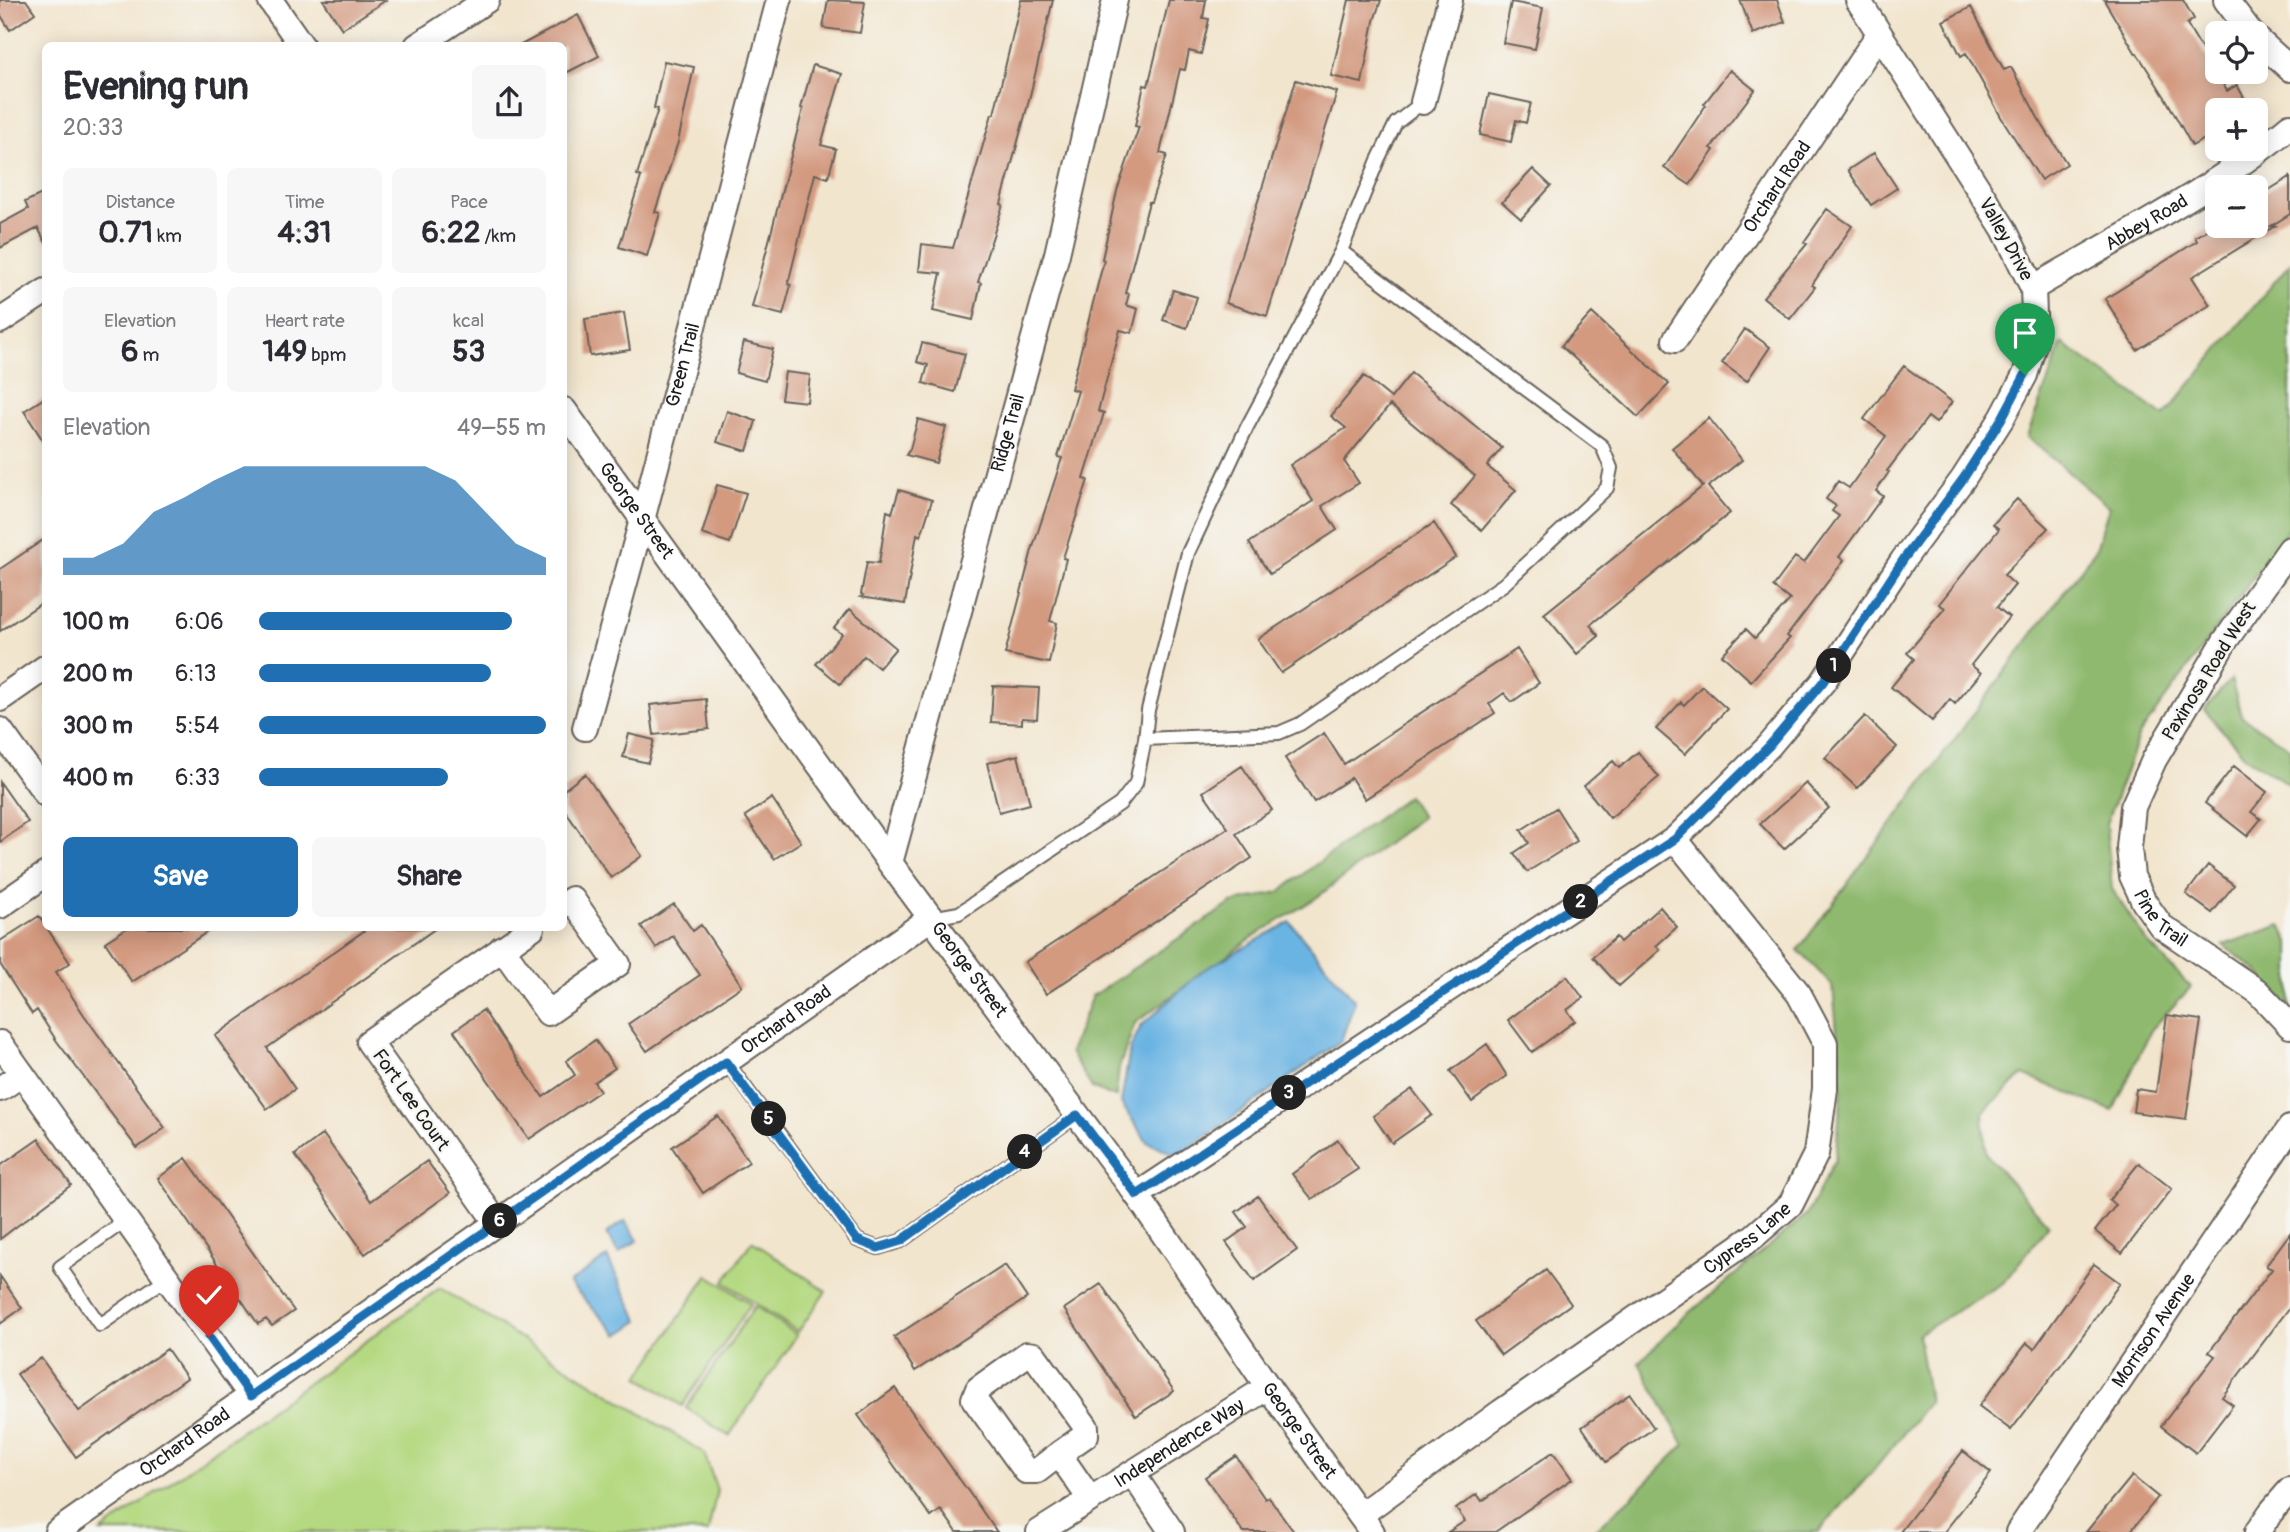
<!DOCTYPE html>
<meta charset="utf-8">
<style>
body{margin:0;font-family:Pangolin,sans-serif;background:#f7f7f7;color:#2b2b33;height:100vh;display:flex;flex-direction:column;font-size:26px;white-space:nowrap}
*{box-sizing:border-box;margin:0}
p{font-size:23px;color:#7c7c81}
.icon{flex:none;width:38px;height:38px;fill:none;stroke:currentColor;stroke-width:2;stroke-linecap:round;stroke-linejoin:round}
.map{position:relative;flex:1;overflow:hidden}
.sheet{position:absolute;left:42px;top:42px;width:525px;height:889px;display:flex;flex-direction:column;background:#fff;border-radius:10px;box-shadow:0 4px 18px #0003}
.sheet>*{flex:none}
.tools{position:absolute;left:2205px;top:21px;display:grid;gap:14px}
.tools a{display:grid;place-items:center;width:63px;height:63px;border-radius:10px;background:#fff;box-shadow:0 4px 18px #0003;font-size:35px}
.pin{position:absolute;display:grid;place-items:center;width:60px;height:60px;color:#fff;margin:-72px -30px;border-radius:50% 50% 50% 0;rotate:-45deg;box-shadow:0 0 7px #0007}
.pin .icon{rotate:45deg}
.km{position:absolute;width:35px;height:35px;margin:-18px;border-radius:50%;background:#222;color:#fff;font-size:19px;line-height:35px;text-align:center}
.round{display:grid;place-items:center;flex:none;width:74px;height:74px;border-radius:10px;background:#f7f7f7}
.headline{display:flex;align-items:center;justify-content:space-between;height:119px;padding:0 21px}
h1{font-size:38px;font-weight:700;line-height:52px}
.metrics{display:grid;grid-template-columns:repeat(3,1fr);gap:10px;height:119px;padding:7px 21px}
.metrics div{display:grid;align-content:center;border-radius:10px;background:#f7f7f7;text-align:center}
.metrics b{font-size:30px;font-weight:700}
.metrics small{font-size:19px;font-weight:400}
.metrics p{font-size:19px}
.chart{height:196px;padding:14px 21px}
.chart p{display:flex;justify-content:space-between}
.chart svg{width:100%;height:126px;margin-top:7px;fill:#1f6fb2;opacity:.7}
.button{display:flex;gap:14px;margin-top:auto;padding:14px 21px}
.button a{flex:1;height:80px;border-radius:10px;background:#1f6fb2;color:#fff;font-size:28px;font-weight:700;line-height:80px;text-align:center}
.button a+a{background:#f7f7f7;color:#2b2b33}
ul{padding:0 21px;list-style:none;font-size:23px}
li{display:grid;grid-template-columns:112px 84px 1fr;align-items:center;height:52px}
li i{height:18px;border-radius:9px;background:#1f6fb2}
.map>svg:first-child{display:block}
.green{fill:#b5d982;stroke:#687a4f;stroke-width:2}
.forest{fill:#90b970;stroke:#566a46;stroke-width:2}
.water{fill:#6bb4e3;stroke:#446880;stroke-width:2}
.building{fill:#d39a80}
.lines{fill:none;stroke-linecap:round;stroke-linejoin:round}
.service-casing{stroke:#67625a;stroke-width:16}
.minor-casing{stroke:#67625a;stroke-width:28}
.service{stroke:#fff;stroke-width:12}
.minor{stroke:#fff;stroke-width:24}
.route-casing{stroke:#fff;stroke-width:14}
.route{stroke:#1f6fb2;stroke-width:9}
.labels{text-anchor:middle;dominant-baseline:central;stroke-width:5;stroke-linejoin:round;paint-order:stroke}
.street-label{font-size:19px;fill:#1c1c1c;stroke:#f6f6f2}
</style>
<div class="map">
<svg width="2290" height="1532" viewBox="0 0 2290 1532">
<rect width="100%" height="100%" fill="#f6f6f2"/>
<filter id="ink" filterUnits="userSpaceOnUse"><feTurbulence type="fractalNoise" baseFrequency=".0143" numOctaves="2"/><feDisplacementMap in="SourceGraphic" scale="14" xChannelSelector="R" yChannelSelector="G"/><feConvolveMatrix kernelMatrix="1 2 1 2 8 2 1 2 1" color-interpolation-filters="sRGB"/></filter>
<filter id="wash" filterUnits="userSpaceOnUse"><feTurbulence type="fractalNoise" baseFrequency=".00686" numOctaves="4" result="noise"/><feDisplacementMap in="SourceGraphic" scale="28" xChannelSelector="R" yChannelSelector="G"/><feGaussianBlur stdDeviation="1.57" result="paint"/><feColorMatrix in="noise" values="0 0 0 0 0 0 0 0 0 0 0 0 0 0 0 0 0 1.4 0 .05"/><feComposite in="paint" operator="in"/></filter>
<g filter="url(#wash)">
<rect width="100%" height="100%" fill="#f2e5ce"/>
<!-- green -->
<path class="green" d="M 752,1241 L 826,1291 L 798,1332 L 724,1282 Z
M 708,1275 L 751,1304 L 682,1406 L 639,1377 Z
M 440,1288 L 704,1453 L 717,1490 L 708,1532 L 101,1532 Z
M 755,1306 L 797,1335 L 729,1436 L 686,1408 Z"/>
<!-- forest -->
<path class="forest" d="M 2290,263 L 2290,527 L 2139,735 L 2106,824 L 2112,889 L 2147,942 L 2191,987 L 2151,1030 L 2113,1111 L 2023,1075 L 1983,1112 L 1986,1154 L 2049,1225 L 2003,1283 L 1918,1334 L 1929,1402 L 1873,1471 L 1818,1532 L 1592,1532 L 1638,1491 L 1684,1445 L 1639,1363 L 1680,1321 L 1807,1214 L 1835,1160 L 1842,1090 L 1833,986 L 1798,950 L 2096,549 L 2109,507 L 2027,437 L 2062,343 L 2164,416 Z
M 2231,679 L 2242,717 L 2290,748 L 2290,785 L 2247,758 L 2204,710 Z
M 1408,796 L 1422,817 L 1316,898 L 1250,939 L 1135,1023 L 1119,1068 L 1116,1097 L 1092,1088 L 1070,1052 L 1092,996 L 1232,903 L 1279,892 Z
M 2281,925 L 2290,945 L 2290,1007 L 2257,971 L 2223,945 Z"/>
<!-- water -->
<path class="water" d="M 1290,922 L 1355,1001 L 1341,1041 L 1178,1156 L 1147,1142 L 1121,1103 L 1130,1049 L 1141,1026 L 1202,971 Z
M 625,1221 L 638,1240 L 619,1253 L 606,1234 Z
M 607,1257 L 639,1321 L 618,1335 L 569,1283 Z"/>
<g id="blocks">
<!-- building -->
<path class="building" d="M 0,0 L 26,0 L 35,13 L 10,30 L 0,14 Z
M 323,0 L 386,0 L 342,29 Z
M 828,0 L 865,2 L 860,33 L 823,28 Z
M 1021,0 L 1053,0 L 1027,108 L 1001,204 L 1003,205 L 978,282 L 981,283 L 973,320 L 933,311 L 941,273 L 919,271 L 922,244 L 953,248 L 992,114 L 994,114 Z
M 1169,0 L 1206,0 L 1203,18 L 1209,19 L 1201,54 L 1189,51 L 1185,70 L 1180,69 L 1160,153 L 1167,155 L 1151,202 L 1149,202 L 1125,293 L 1129,294 L 1126,305 L 1138,309 L 1132,333 L 1120,330 L 1098,411 L 1104,413 L 1084,479 L 1088,480 L 1063,558 L 1066,559 L 1050,621 L 1057,623 L 1049,663 L 1005,654 L 1032,550 L 1062,458 L 1058,457 L 1078,391 L 1071,389 L 1104,260 L 1102,259 L 1117,191 L 1139,127 L 1135,126 L 1144,85 L 1148,86 Z
M 1349,0 L 1381,0 L 1374,21 L 1362,83 L 1331,76 Z
M 1740,0 L 1777,0 L 1785,22 L 1753,34 Z
M 2104,0 L 2183,0 L 2194,19 L 2187,24 L 2227,91 L 2237,85 L 2251,110 L 2217,110 L 2217,132 L 2192,146 L 2166,99 L 2137,53 L 2136,54 Z
M 1511,2 L 1543,8 L 1535,49 L 1503,43 Z
M 1971,7 L 2004,70 L 2011,67 L 2038,118 L 2067,164 L 2041,180 L 2001,117 L 1966,53 L 1961,56 L 1943,21 Z
M 578,15 L 599,56 L 564,74 L 564,46 L 519,46 Z
M 664,61 L 694,67 L 678,142 L 655,212 L 660,213 L 647,256 L 619,247 L 641,177 L 637,175 L 658,109 L 654,108 Z
M 813,65 L 842,74 L 821,145 L 836,149 L 828,178 L 815,174 L 788,284 L 791,285 L 783,315 L 752,307 L 803,109 L 801,108 Z
M 1730,70 L 1755,90 L 1711,148 L 1714,150 L 1690,185 L 1664,168 L 1706,105 L 1704,104 Z
M 1296,80 L 1337,92 L 1267,316 L 1226,303 Z
M 1489,94 L 1531,103 L 1526,123 L 1516,120 L 1511,142 L 1480,135 Z
M 1874,153 L 1897,188 L 1871,205 L 1848,170 Z
M 1533,169 L 1551,186 L 1521,219 L 1502,202 Z
M 2290,177 L 2290,214 L 2271,226 L 2275,226 L 2192,277 L 2210,305 L 2137,350 L 2105,299 L 2197,241 L 2195,237 L 2214,226 L 2256,226 L 2256,198 Z
M 46,192 L 46,243 L 38,228 L 0,248 L 0,224 L 28,209 L 25,202 Z
M 1827,209 L 1852,226 L 1812,285 L 1815,287 L 1790,319 L 1763,297 L 1807,244 L 1804,242 Z
M 1173,290 L 1197,297 L 1187,328 L 1163,320 Z
M 624,313 L 630,350 L 590,356 L 585,319 Z
M 1592,313 L 1669,384 L 1638,417 L 1561,346 Z
M 1745,329 L 1770,347 L 1747,381 L 1722,363 Z
M 744,342 L 773,349 L 765,381 L 736,373 Z
M 922,343 L 965,354 L 955,392 L 923,383 L 928,365 L 917,362 Z
M 1904,366 L 1952,402 L 1936,423 L 1928,417 L 1887,471 L 1889,472 L 1876,491 L 1883,496 L 1839,557 L 1844,560 L 1787,636 L 1790,638 L 1751,681 L 1722,655 L 1746,629 L 1755,638 L 1790,600 L 1773,587 L 1795,557 L 1804,563 L 1839,516 L 1832,511 L 1836,506 L 1826,499 L 1838,481 L 1849,488 L 1886,436 L 1864,419 Z
M 785,372 L 810,375 L 807,402 L 781,399 Z
M 1411,373 L 1502,448 L 1487,466 L 1516,490 L 1482,530 L 1451,505 L 1475,476 L 1390,405 L 1344,461 L 1359,483 L 1322,506 L 1337,530 L 1270,574 L 1249,543 L 1313,501 L 1290,465 L 1346,428 L 1331,416 L 1364,376 L 1391,398 Z
M 46,397 L 46,445 L 24,411 Z
M 727,411 L 756,421 L 747,451 L 717,442 Z
M 1709,418 L 1742,460 L 1708,487 L 1730,513 L 1590,625 L 1599,636 L 1577,654 L 1544,614 L 1703,486 L 1672,448 Z
M 918,419 L 946,427 L 936,463 L 906,455 L 910,449 Z
M 717,485 L 746,493 L 730,543 L 702,534 Z
M 899,490 L 932,500 L 921,536 L 917,534 L 905,604 L 860,597 L 863,595 L 861,594 L 867,562 L 879,563 L 887,511 L 892,513 Z
M 2017,499 L 2048,528 L 2004,575 L 2015,585 L 1997,607 L 2009,617 L 1971,665 L 1981,673 L 1955,704 L 1950,699 L 1932,721 L 1891,687 L 1914,659 L 1907,653 L 1945,608 L 1939,604 L 1999,529 L 1993,524 Z
M 1434,523 L 1456,557 L 1281,673 L 1258,639 Z
M 46,538 L 46,600 L 0,631 L 0,569 Z
M 850,609 L 896,648 L 879,668 L 864,656 L 840,684 L 816,664 L 842,634 L 834,628 Z
M 1517,649 L 1539,683 L 1512,702 L 1504,693 L 1489,704 L 1495,713 L 1365,799 L 1351,778 L 1314,802 L 1285,758 L 1324,733 L 1344,764 Z
M 993,686 L 1039,688 L 1037,719 L 1022,718 L 1022,724 L 991,722 Z
M 1702,686 L 1727,709 L 1685,754 L 1656,729 L 1681,702 L 1684,705 Z
M 706,699 L 709,729 L 654,735 L 650,705 Z
M 1865,716 L 1897,747 L 1857,788 L 1825,758 Z
M 629,734 L 654,740 L 648,763 L 623,757 Z
M 1638,752 L 1659,777 L 1610,818 L 1584,786 L 1613,761 L 1619,768 Z
M 1018,755 L 1030,804 L 999,812 L 987,763 Z
M 1242,766 L 1272,810 L 1236,834 L 1252,858 L 1046,994 L 1025,962 L 1228,828 L 1203,792 Z
M 2234,766 L 2267,792 L 2251,812 L 2261,819 L 2247,836 L 2205,803 Z
M 585,774 L 642,856 L 611,878 L 564,809 L 564,790 Z
M 0,782 L 28,822 L 0,842 Z
M 1806,783 L 1829,808 L 1784,849 L 1760,824 Z
M 772,798 L 801,842 L 774,859 L 745,816 Z
M 1556,808 L 1577,841 L 1527,872 L 1514,853 L 1529,843 L 1521,830 Z
M 2208,865 L 2234,885 L 2212,913 L 2186,894 Z
M 674,904 L 693,931 L 701,925 L 742,986 L 647,1051 L 628,1024 L 700,975 L 673,936 L 656,948 L 641,926 Z
M 1660,907 L 1677,927 L 1656,946 L 1660,950 L 1619,986 L 1593,957 L 1616,937 L 1620,942 Z
M 39,916 L 70,963 L 56,972 L 84,1015 L 165,1128 L 137,1148 L 56,1040 L 37,1010 L 32,1014 L 0,964 L 0,941 Z
M 127,928 L 213,928 L 132,982 L 105,942 Z
M 368,928 L 436,928 L 267,1048 L 295,1089 L 267,1109 L 215,1036 Z
M 1567,976 L 1583,998 L 1567,1010 L 1575,1021 L 1532,1052 L 1508,1020 Z
M 483,1010 L 543,1097 L 575,1075 L 566,1061 L 595,1040 L 615,1068 L 594,1082 L 600,1091 L 529,1139 L 454,1031 Z
M 2167,1015 L 2201,1020 L 2186,1119 L 2133,1112 L 2136,1089 L 2156,1092 Z
M 1487,1044 L 1507,1076 L 1472,1102 L 1450,1071 Z
M 1412,1089 L 1432,1115 L 1392,1143 L 1373,1116 Z
M 718,1116 L 749,1162 L 703,1193 L 672,1147 Z
M 323,1134 L 371,1201 L 427,1161 L 450,1193 L 365,1254 L 295,1155 Z
M 39,1139 L 71,1185 L 0,1239 L 0,1166 Z
M 1338,1140 L 1358,1169 L 1312,1199 L 1292,1174 Z
M 186,1158 L 294,1311 L 272,1326 L 266,1319 L 258,1324 L 158,1178 Z
M 2139,1163 L 2172,1189 L 2122,1253 L 2095,1231 L 2116,1205 L 2109,1200 Z
M 1258,1196 L 1297,1250 L 1254,1281 L 1226,1242 L 1247,1227 L 1236,1212 Z
M 2290,1233 L 2290,1307 L 2222,1397 L 2233,1405 L 2196,1453 L 2161,1426 L 2215,1356 L 2209,1352 L 2272,1269 L 2266,1266 Z
M 2094,1264 L 2120,1283 L 2070,1353 L 2011,1430 L 1979,1406 L 2027,1343 L 2034,1349 Z
M 1005,1265 L 1027,1298 L 915,1371 L 894,1337 Z
M 1546,1270 L 1571,1304 L 1501,1355 L 1476,1321 Z
M 0,1276 L 22,1308 L 0,1324 Z
M 1101,1284 L 1174,1391 L 1136,1416 L 1064,1309 Z
M 167,1349 L 187,1378 L 76,1457 L 17,1374 L 41,1358 L 79,1411 Z
M 895,1388 L 997,1532 L 957,1532 L 941,1510 L 931,1517 L 858,1415 Z
M 1630,1394 L 1654,1428 L 1606,1462 L 1582,1427 Z
M 1963,1451 L 1991,1473 L 1944,1532 L 1900,1532 Z
M 1553,1452 L 1572,1479 L 1495,1532 L 1448,1532 L 1465,1521 L 1456,1509 L 1477,1494 L 1482,1501 Z
M 1236,1456 L 1265,1499 L 1269,1497 L 1294,1532 L 1243,1532 L 1205,1477 Z
M 2132,1476 L 2158,1497 L 2130,1532 L 2086,1532 Z"/>
</g>
</g>
<g filter="url(#ink)">
<use href="#blocks" fill-opacity="0" stroke="#67625a" stroke-width="2"/>
<g class="lines">
<!-- service casing -->
<g class="service-casing">
<path id="service" d="M 1145,739 L 1279,733 L 1300,724 L 1504,584 L 1607,488 L 1611,468 L 1602,446 L 1341,251
M 931,918 L 959,913 L 1120,804 L 1136,783 L 1145,739 L 1148,710 L 1188,553 L 1247,427 L 1341,251 L 1378,160 L 1396,123 L 1423,102
M 726,1061 L 857,1240 L 878,1248 L 901,1241 L 1077,1115
M 126,1220 L 60,1267 L 100,1325 L 167,1278"/>
</g>
<!-- minor casing -->
<g class="minor-casing">
<g id="minor">
<path d="M 270,0 L 302,46"/>
<path d="M 2226,0 L 2251,33"/>
<path d="M 2256,38 L 2290,69"/>
<path d="M 417,46 L 487,0"/>
<path d="M 1423,102 L 1450,0"/>
<path id="s1" d="M 2033,288 C 2118,238 2215,189 2290,126"/>
<path d="M 0,321 L 46,291"/>
<path id="s2" d="M 1675,340 L 1879,34"/>
<path id="s3" d="M 564,410 L 890,863 L 1137,1195 L 1268,1387 L 1372,1532"/>
<path id="s4" d="M 2290,549 L 2225,641 L 2154,760 L 2133,807 L 2129,848 L 2132,876 L 2144,902 L 2161,926 L 2257,991 L 2290,1026"/>
<path d="M 0,699 L 46,667"/>
<path id="s5" d="M 585,728 L 642,520 L 779,0"/>
<path d="M 0,730 L 46,794"/>
<path id="s6" d="M 890,863 L 1057,254 L 1115,0"/>
<path d="M 0,906 L 46,874"/>
<path d="M 502,948 L 548,1013 L 618,964 L 572,899 L 564,905"/>
<path d="M 0,1043 L 251,1396"/>
<path d="M 0,1089 L 22,1074"/>
<path d="M 1137,1195 L 1675,839 L 1769,746 L 1823,682 L 1903,560 L 1963,479 L 2002,418 L 2025,375 L 2035,341 L 2033,288 L 2004,229 L 1858,0"/>
<path d="M 497,1223 L 369,1042 L 532,928"/>
<path d="M 1059,1454 L 1086,1435 L 1086,1427 L 1034,1355 L 1027,1354 L 978,1389 L 974,1399 L 1026,1471 L 1037,1471 L 1059,1454 L 1090,1499"/>
<path d="M 1132,1473 L 1172,1532"/>
<path id="s7" d="M 1360,1515 L 1501,1412 L 1753,1237 L 1791,1204 L 1816,1154 L 1825,1089 L 1825,1043 L 1799,994 L 1675,839"/>
<path id="s8" d="M 57,1532 L 931,918"/>
<path id="s9" d="M 1039,1532 L 1268,1387"/>
<path id="s10" d="M 2018,1532 L 2290,1128"/>
<path d="M 2257,1532 L 2271,1512 L 2290,1490"/>
</g>
</g>
<!-- service -->
<use href="#service" class="service"/>
<!-- minor -->
<use href="#minor" class="minor"/>
</g>
</g>
<g class="lines" filter="url(#ink)">
<!-- route casing -->
<g class="route-casing">
<path id="route" d="M 209,1337 L 251,1396 L 726,1062 L 857,1240 L 878,1248 L 901,1241 L 1077,1115 L 1137,1195 L 1675,839 L 1769,746 L 1823,682 L 1903,560 L 1963,479 L 2002,418 L 2025,375"/>
</g>
<!-- route -->
<use href="#route" class="route"/>
</g>
<g class="labels">
<!-- street labels -->
<g class="street-label">
<text stroke="none"><textPath href="#s2" startOffset="184">Orchard Road</textPath></text>
<text stroke="none"><textPath href="#s1" startOffset="131">Abbey Road</textPath></text>
<text transform="translate(2006 239) rotate(61)">Valley Drive</text>
<text stroke="none"><textPath href="#s5" startOffset="376">Green Trail</textPath></text>
<text stroke="none"><textPath href="#s6" startOffset="446">Ridge Trail</textPath></text>
<text stroke="none"><textPath href="#s3" startOffset="124">George Street</textPath></text>
<text transform="translate(2209 671) rotate(-58)">Paxinosa Road West</text>
<text stroke="none"><textPath href="#s4" startOffset="424">Pine Trail</textPath></text>
<text stroke="none"><textPath href="#s3" startOffset="691">George Street</textPath></text>
<text stroke="none"><textPath href="#s8" startOffset="891">Orchard Road</textPath></text>
<text transform="translate(411 1100) rotate(55)">Fort Lee Court</text>
<text stroke="none"><textPath href="#s7" startOffset="476">Cypress Lane</textPath></text>
<text stroke="none"><textPath href="#s10" startOffset="243">Morrison Avenue</textPath></text>
<text stroke="none"><textPath href="#s3" startOffset="1258">George Street</textPath></text>
<text stroke="none"><textPath href="#s8" startOffset="156">Orchard Road</textPath></text>
<text stroke="none"><textPath href="#s9" startOffset="166">Independence Way</textPath></text>
</g>
</g>
</svg>
<div class="tools">
<a><svg class="icon" aria-label="locate" viewBox="0 0 24 24"><circle cx="12" cy="12" r="6"/><path d="M12 2v4M12 18v4M2 12h4M18 12h4"/></svg></a>
<a>+</a>
<a>−</a>
</div>
<div class="pin" style="left:2025px;top:375px;background:#1e9e55"><svg class="icon" aria-label="arrive" viewBox="0 0 24 24"><path d="M6 21V4h12l-3 4 3 4H6"/></svg></div>
<div class="pin" style="left:209px;top:1337px;background:#d93025"><svg class="icon" aria-label="check" viewBox="0 0 24 24"><path d="M5 12l5 5 9-10"/></svg></div>
<b class="km" style="left:1834px;top:666px">1</b>
<b class="km" style="left:1581px;top:902px">2</b>
<b class="km" style="left:1289px;top:1093px">3</b>
<b class="km" style="left:1025px;top:1152px">4</b>
<b class="km" style="left:769px;top:1119px">5</b>
<b class="km" style="left:500px;top:1221px">6</b>
<section class="sheet">
<div class="headline"><div><h1>Evening run</h1><p>20:33</p></div><a class="round"><svg class="icon" aria-label="share" viewBox="0 0 24 24"><path d="M12 15V3M7 8l5-5 5 5M5 13v7h14v-7"/></svg></a></div>
<div class="metrics">
<div><p>Distance</p><b>0.71<small> km</small></b></div>
<div><p>Time</p><b>4:31</b></div>
<div><p>Pace</p><b>6:22<small> /km</small></b></div>
</div>
<div class="metrics">
<div><p>Elevation</p><b>6<small> m</small></b></div>
<div><p>Heart rate</p><b>149<small> bpm</small></b></div>
<div><p>kcal</p><b>53</b></div>
</div>
<div class="chart"><p><span>Elevation</span>49–55 m</p>
<svg viewBox="0 0 160 44" preserveAspectRatio="none"><path d="M0 44V38L10 38L20 33L30 22L40 17L50 11L60 6L70 6L80 6L90 6L100 6L110 6L120 6L130 11L140 22L150 33L160 38V44z"/></svg>
</div>
<ul>
<li><b>100 m</b>6:06<i style="width:88%"></i></li>
<li><b>200 m</b>6:13<i style="width:81%"></i></li>
<li><b>300 m</b>5:54<i style="width:100%"></i></li>
<li><b>400 m</b>6:33<i style="width:66%"></i></li>
</ul>
<div class="button"><a>Save</a><a>Share</a></div>
</section>
</div>
